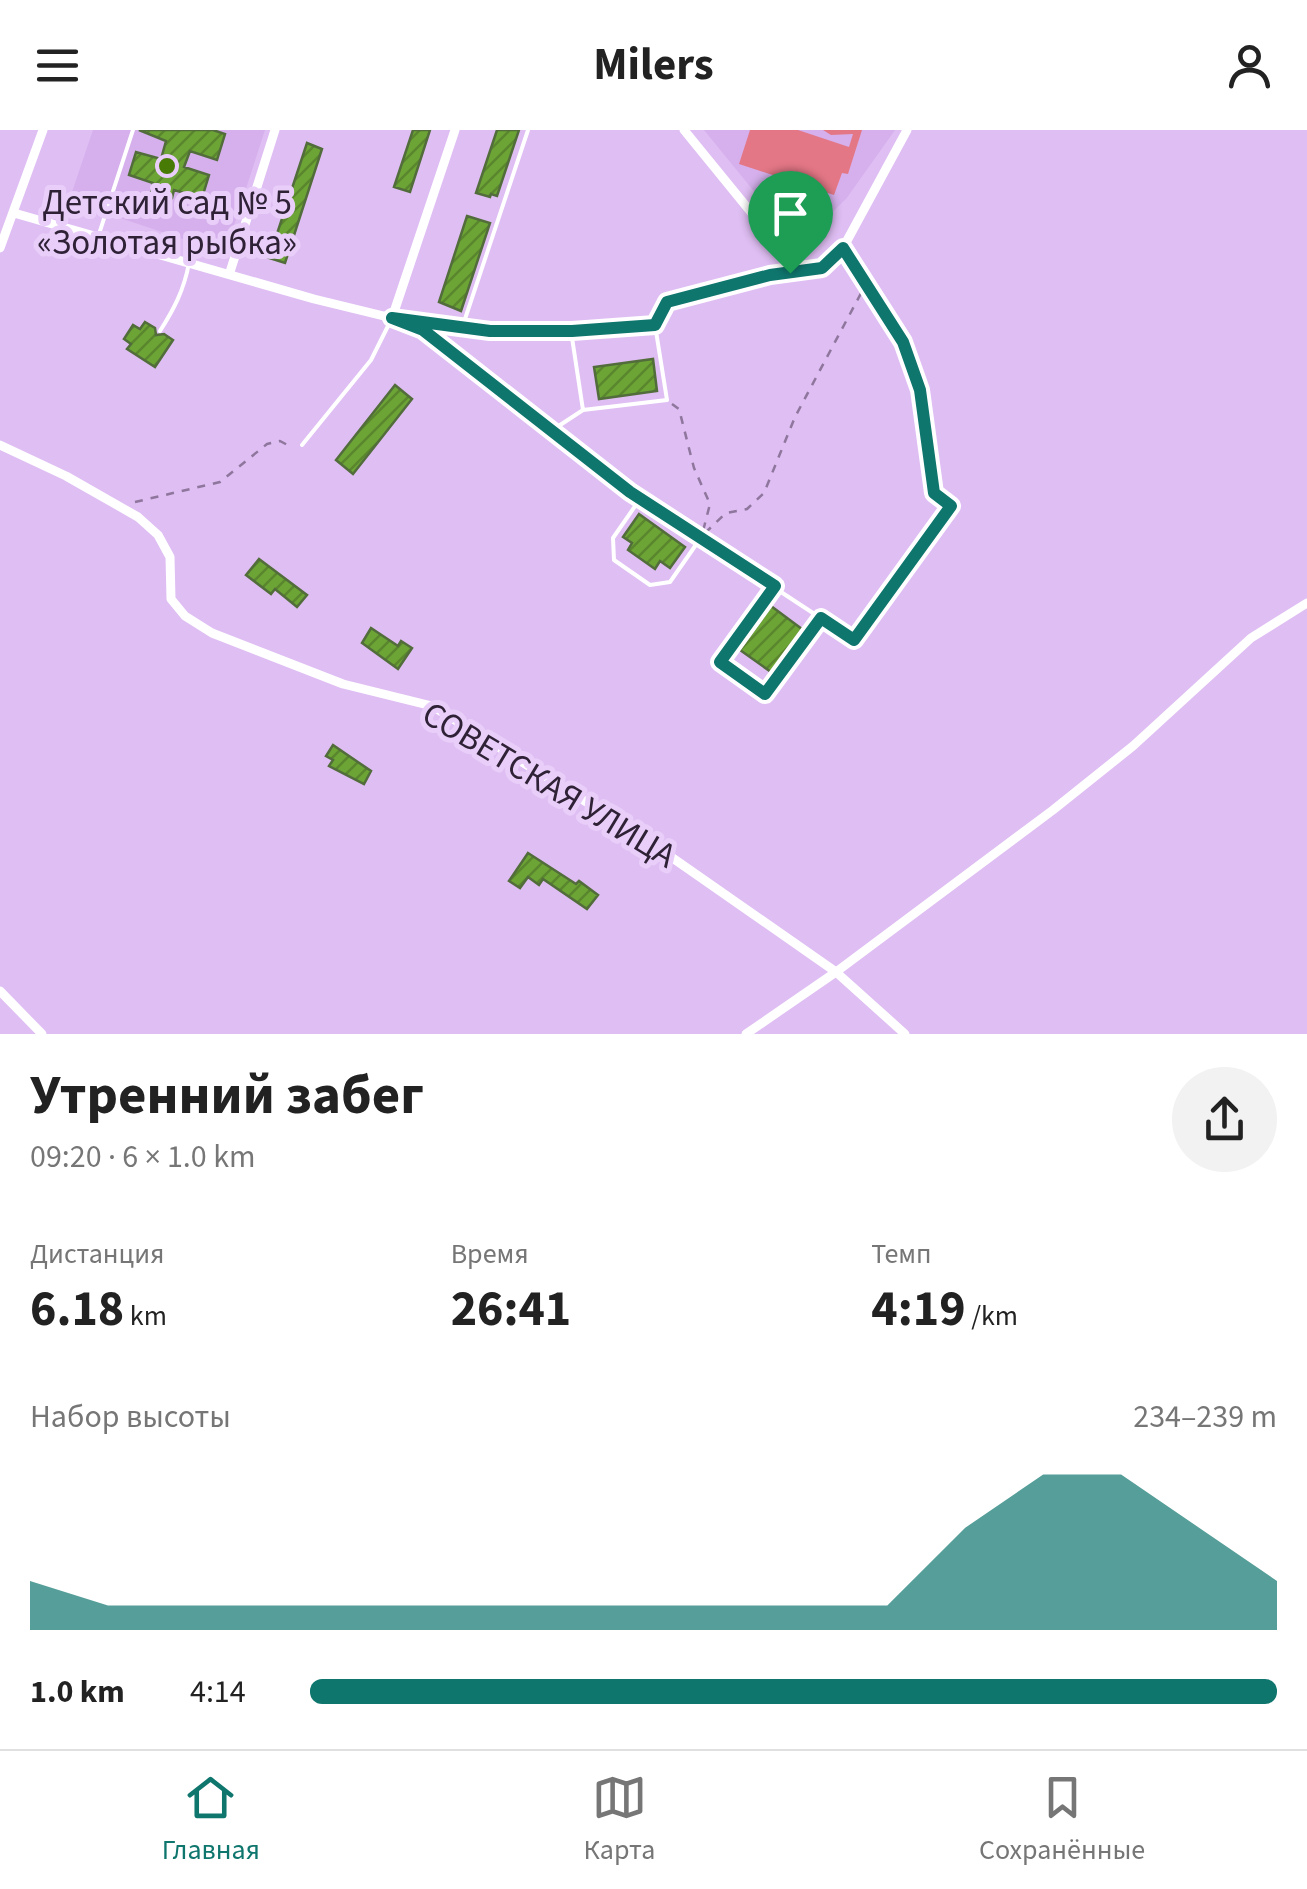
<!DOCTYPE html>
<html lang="ru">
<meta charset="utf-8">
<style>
body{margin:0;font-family:"Source Sans 3",sans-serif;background:#f2f2f2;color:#222;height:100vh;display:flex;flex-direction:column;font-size:38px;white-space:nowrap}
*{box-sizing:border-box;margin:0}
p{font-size:32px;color:#767676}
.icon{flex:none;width:55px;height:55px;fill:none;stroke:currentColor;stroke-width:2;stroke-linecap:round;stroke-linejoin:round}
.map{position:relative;height:904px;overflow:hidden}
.sheet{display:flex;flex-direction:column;background:#fff;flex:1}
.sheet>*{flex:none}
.pin{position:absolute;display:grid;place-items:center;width:85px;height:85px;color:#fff;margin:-102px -42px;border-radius:50% 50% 50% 0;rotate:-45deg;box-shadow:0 0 10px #0007}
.pin .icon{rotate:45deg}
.round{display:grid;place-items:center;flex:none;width:105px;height:105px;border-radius:52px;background:#f2f2f2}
.overview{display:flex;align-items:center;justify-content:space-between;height:170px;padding:0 30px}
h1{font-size:55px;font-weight:700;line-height:75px}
.figures{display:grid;grid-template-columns:repeat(3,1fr);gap:15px;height:170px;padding:10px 30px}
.figures div{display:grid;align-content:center}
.figures b{font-size:50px;font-weight:700}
.figures small{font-size:28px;font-weight:400}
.figures p{font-size:28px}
.chart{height:280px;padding:20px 30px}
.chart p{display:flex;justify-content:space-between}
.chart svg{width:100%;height:180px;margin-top:10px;fill:#0f766e;opacity:.7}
ul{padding:0 30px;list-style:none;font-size:32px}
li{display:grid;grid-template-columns:160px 120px 1fr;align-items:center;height:75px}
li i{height:25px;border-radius:12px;background:#0f766e}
header{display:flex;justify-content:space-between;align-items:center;height:130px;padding:0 30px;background:#fff;font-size:45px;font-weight:700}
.tab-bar{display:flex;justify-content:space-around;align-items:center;height:140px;border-top:2px solid #e0e0e0;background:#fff;font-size:28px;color:#767676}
.tab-bar a{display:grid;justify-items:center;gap:5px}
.tab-bar .on{color:#0f766e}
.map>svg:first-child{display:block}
.built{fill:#d5b0ec}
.grass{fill:#e47786}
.building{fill:url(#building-hatch);stroke:#526d3b;stroke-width:2.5}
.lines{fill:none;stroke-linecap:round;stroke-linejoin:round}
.path{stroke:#8e769c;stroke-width:2.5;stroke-dasharray:8 8;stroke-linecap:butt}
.lane{stroke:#fff;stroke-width:4}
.street{stroke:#fff;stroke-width:9}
.route-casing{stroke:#fff;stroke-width:20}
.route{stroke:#0f766e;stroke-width:12}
.poi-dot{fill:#487a06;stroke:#e9cef9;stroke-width:4}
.labels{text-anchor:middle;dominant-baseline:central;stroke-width:10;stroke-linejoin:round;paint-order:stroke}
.poi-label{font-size:35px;fill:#2f2236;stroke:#e9cef9}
.street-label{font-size:35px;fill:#2f2236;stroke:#e9cef9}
</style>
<header><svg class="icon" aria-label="menu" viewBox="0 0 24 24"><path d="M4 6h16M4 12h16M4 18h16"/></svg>Milers<svg class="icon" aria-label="person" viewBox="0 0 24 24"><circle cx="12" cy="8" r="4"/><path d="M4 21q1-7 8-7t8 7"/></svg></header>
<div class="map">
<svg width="1307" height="904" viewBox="0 0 1307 904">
<defs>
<pattern id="building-hatch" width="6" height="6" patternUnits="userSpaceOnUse" patternTransform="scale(2.5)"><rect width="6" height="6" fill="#6ca535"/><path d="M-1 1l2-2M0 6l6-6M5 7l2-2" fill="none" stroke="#59862e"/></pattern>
</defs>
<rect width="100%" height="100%" fill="#dfbef3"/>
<!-- built -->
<path class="built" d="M 93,0 L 265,0 L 225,123 L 69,71 Z
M 704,0 L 895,0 L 846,69 L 798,115 Z"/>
<!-- grass -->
<path class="grass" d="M 750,0 L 798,0 L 849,17 L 853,4 L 831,5 L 823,0 L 862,0 L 848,44 L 842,43 L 834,65 L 739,34 Z"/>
<!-- building -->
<path class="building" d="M 139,0 L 213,0 L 225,4 L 217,30 L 190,21 L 184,37 L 209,45 L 202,68 L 174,60 L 172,68 L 151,62 L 153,53 L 129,45 L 136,22 L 161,29 L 166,11 Z
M 413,0 L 430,0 L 410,62 L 394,57 Z
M 497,0 L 519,0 L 497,66 L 491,64 L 490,67 L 476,63 Z
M 307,13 L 322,19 L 285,133 L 269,128 Z
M 467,86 L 490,93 L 461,181 L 439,172 Z
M 145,192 L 155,198 L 156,205 L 164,204 L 173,210 L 155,237 L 127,219 L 131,214 L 124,209 L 133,195 L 140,199 Z
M 653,229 L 657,261 L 599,269 L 594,237 Z
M 395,255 L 412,269 L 353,344 L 336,330 Z
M 639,384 L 685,417 L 670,438 L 660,431 L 655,439 L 628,420 L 632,413 L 623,407 Z
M 259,429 L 307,465 L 297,477 L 275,459 L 271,464 L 246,445 Z
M 771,476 L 802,499 L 771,542 L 740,520 Z
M 371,498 L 398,516 L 401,511 L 412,518 L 398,539 L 362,513 Z
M 333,615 L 371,641 L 364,654 L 329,636 L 333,630 L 326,626 Z
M 528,723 L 576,754 L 579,751 L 598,765 L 587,779 L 543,749 L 539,755 L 528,747 L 520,758 L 509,751 Z"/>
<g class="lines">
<!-- path -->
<path class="path" d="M 849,126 L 903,211 L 920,260 L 934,363 L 951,376 L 857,505
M 658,189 L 667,172 L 770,145 L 791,143
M 672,274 L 679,279 L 694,338 L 710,374 L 703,401
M 135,372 L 220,352 L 267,314 L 280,311 L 293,318
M 705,403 L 726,383 L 747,379 L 764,363 L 795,287 L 867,152"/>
<!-- lane -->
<path class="lane" d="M 768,103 L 797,77
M 98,107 L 133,0
M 392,188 L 423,200 L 629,362 L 854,510
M 401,189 L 462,198 L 528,0
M 462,198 C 526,206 591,200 655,195 L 667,270 L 583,280 L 571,201
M 160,201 C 174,179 184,160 189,133
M 551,301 L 583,280
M 302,315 L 371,230 L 392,188
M 640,369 L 613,408 L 614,430 L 650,455 L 670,452 L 700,409
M 775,456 L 720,532 L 765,564 L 821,488"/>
<!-- street -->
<path class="street" d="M 684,0 L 786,125 L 807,140 L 822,138 L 843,118 L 907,0
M 14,83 L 314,169 L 392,188 L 455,0
M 0,118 L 43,0
M 230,142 L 275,0
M 0,315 L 66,346 L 138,387 L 158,405 L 170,427 L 171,469 L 185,486 L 212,503 L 343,554 L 432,576 L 644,708 L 836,842 L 905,904
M 0,861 L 42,904
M 746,904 L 836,842 L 1053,680 L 1133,616 L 1251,508 L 1307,473"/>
</g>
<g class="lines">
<!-- route casing -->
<g class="route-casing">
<path id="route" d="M 843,118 L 903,212 L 920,260 L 934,363 L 951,376 L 854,510 L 821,488 L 765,564 L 720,532 L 775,456 L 630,362 L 423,200 L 392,188 L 490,201 L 572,201 L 655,195 L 667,172 L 770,145 L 822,138 Z"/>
</g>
<!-- route -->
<use href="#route" class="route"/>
</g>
<!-- markers -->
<circle class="poi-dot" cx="167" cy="36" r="10"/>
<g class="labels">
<!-- poi labels -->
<g class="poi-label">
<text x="167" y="73">Детский сад № 5<tspan x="167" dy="40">«Золотая рыбка»</tspan></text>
</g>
<!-- street labels -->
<g class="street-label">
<text transform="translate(549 655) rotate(31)">СОВЕТСКАЯ УЛИЦА</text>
</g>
</g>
</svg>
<div class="pin" style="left:790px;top:143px;background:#1e9e55"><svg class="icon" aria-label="arrive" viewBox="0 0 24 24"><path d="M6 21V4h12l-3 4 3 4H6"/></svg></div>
</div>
<section class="sheet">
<div class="overview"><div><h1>Утренний забег</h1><p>09:20 · 6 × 1.0 km</p></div><a class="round"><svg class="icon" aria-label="share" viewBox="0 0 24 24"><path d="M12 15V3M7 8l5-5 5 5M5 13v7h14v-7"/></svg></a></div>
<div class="figures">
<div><p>Дистанция</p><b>6.18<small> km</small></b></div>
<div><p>Время</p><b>26:41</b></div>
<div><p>Темп</p><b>4:19<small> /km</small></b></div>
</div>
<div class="chart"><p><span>Набор высоты</span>234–239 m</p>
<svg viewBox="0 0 160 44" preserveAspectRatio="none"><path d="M0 44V32L10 38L20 38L30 38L40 38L50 38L60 38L70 38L80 38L90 38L100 38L110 38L120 19L130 6L140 6L150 19L160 32V44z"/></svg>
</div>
<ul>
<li><b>1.0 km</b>4:14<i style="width:100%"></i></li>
</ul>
</section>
<nav class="tab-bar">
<a class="on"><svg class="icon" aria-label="home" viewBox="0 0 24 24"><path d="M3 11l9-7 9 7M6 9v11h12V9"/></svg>Главная</a>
<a><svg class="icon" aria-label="map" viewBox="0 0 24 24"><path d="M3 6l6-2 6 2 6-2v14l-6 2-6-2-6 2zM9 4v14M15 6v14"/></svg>Карта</a>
<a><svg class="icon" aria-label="saved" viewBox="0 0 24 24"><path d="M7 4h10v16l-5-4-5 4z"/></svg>Сохранённые</a>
</nav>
